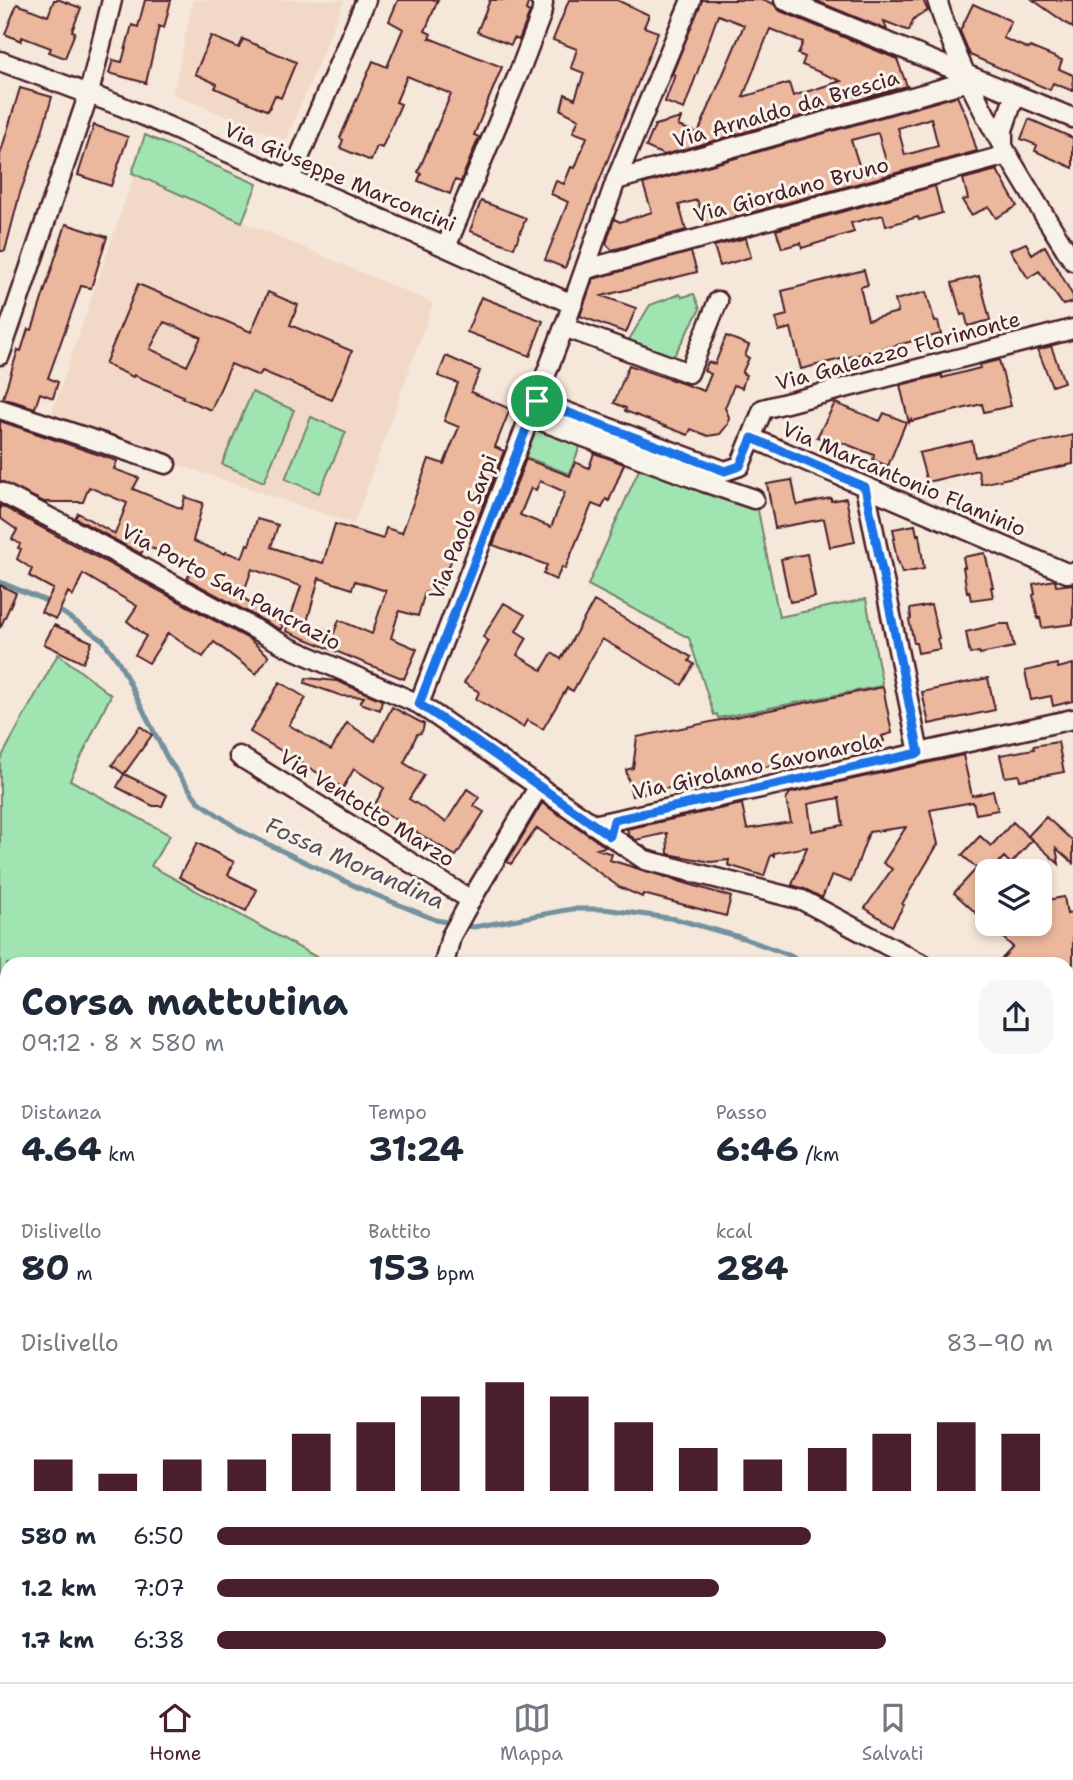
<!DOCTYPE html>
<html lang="it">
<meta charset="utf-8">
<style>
body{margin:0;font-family:"Shantell Sans",sans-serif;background:#f6f6f7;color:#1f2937;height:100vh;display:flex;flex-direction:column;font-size:26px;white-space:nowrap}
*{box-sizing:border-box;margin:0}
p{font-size:23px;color:#747a83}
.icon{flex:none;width:38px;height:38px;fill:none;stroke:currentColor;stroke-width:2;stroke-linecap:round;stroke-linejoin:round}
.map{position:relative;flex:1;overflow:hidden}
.drawer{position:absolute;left:0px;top:957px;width:1074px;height:726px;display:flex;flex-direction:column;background:#fff;border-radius:21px 21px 0 0;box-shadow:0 4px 10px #0003}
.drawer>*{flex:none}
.buttons{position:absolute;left:975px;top:859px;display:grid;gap:14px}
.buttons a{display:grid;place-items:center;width:77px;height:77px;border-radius:14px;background:#fff;box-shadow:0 4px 10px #0003;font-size:35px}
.pin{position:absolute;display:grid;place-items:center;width:60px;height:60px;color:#fff;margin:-30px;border:4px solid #fff;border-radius:50%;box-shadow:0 2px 7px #0007}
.round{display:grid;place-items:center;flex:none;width:74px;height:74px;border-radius:21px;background:#f6f6f7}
.summary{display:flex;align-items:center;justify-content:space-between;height:119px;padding:0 21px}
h1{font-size:38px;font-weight:700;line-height:52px}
.metrics{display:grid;grid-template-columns:repeat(3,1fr);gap:10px;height:119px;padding:7px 21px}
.metrics div{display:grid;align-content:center}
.metrics b{font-size:35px;font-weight:700}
.metrics small{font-size:19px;font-weight:400}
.metrics p{font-size:19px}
.chart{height:196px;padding:14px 21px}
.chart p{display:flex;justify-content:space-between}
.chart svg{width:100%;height:126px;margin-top:7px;stroke:#4a1f2b;stroke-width:6}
ul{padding:0 21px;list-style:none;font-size:23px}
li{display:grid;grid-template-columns:112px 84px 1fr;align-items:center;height:52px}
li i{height:18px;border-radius:9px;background:#4a1f2b}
.tabs{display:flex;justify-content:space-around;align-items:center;height:98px;border-top:2px solid #e0e1e3;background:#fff;font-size:19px;color:#747a83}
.tabs a{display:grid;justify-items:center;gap:4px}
.tabs .selected{color:#4a1f2b}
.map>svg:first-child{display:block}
.built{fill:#f2d9c7}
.green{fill:#a0e5b1;stroke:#75826e;stroke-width:2}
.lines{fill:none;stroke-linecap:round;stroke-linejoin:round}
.stream{stroke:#73919e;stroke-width:5}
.building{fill:#ebb89d;stroke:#4a1f2b;stroke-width:2;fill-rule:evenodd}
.minor-casing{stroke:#4a1f2b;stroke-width:23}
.minor{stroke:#f7f3e8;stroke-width:18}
.route-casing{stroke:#fff;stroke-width:14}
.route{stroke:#1a73e8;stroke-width:9}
.labels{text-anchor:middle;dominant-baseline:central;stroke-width:6;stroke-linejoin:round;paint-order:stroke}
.street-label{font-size:21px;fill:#4a1f2b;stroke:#f7f3e8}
.water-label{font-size:23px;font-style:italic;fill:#5b4e5b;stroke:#f7f3e8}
</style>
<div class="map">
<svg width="1073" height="1682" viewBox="0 0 1073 1682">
<rect width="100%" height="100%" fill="#f5e7d9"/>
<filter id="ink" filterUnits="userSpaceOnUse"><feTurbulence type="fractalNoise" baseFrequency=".0143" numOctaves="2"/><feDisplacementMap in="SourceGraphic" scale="14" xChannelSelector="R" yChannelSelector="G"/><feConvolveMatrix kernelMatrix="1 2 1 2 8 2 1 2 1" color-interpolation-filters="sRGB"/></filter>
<g filter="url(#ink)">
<!-- built -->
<path class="built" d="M 193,0 L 344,0 L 286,141 L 173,94 Z
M 134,175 L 433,303 L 354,524 L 49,421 Z"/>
<!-- green -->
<path class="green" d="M 145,135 L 257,184 L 242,222 L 132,173 Z
M 680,294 L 682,297 L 694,294 L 700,309 L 670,363 L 624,348 L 650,305 Z
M 252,392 L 294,410 L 264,482 L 222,464 Z
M 311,417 L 346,432 L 319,493 L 285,479 Z
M 530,421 L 582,442 L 569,474 L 516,453 Z
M 641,465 L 757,505 L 779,617 L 866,599 L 882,683 L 881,686 L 718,718 L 717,714 L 714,715 L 689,638 L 588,585 Z
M 58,654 L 111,695 L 70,780 L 170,835 L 151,866 L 329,964 L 7,964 L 7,1348 L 0,1342 L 0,760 Z
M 0,1649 L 7,1652 L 7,1676 L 54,1677 L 62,1682 L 0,1682 Z"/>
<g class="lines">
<!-- stream -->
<path class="stream" d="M 0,582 L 44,600 L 103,640 L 119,662 L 167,758 L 198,801 L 241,831 L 359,888 L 436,920 L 474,927 L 572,909 L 604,909 L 676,919 L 743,938 L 789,955 L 805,964
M 1068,1096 L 1073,1098"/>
</g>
<!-- building -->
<path class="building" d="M 54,0 L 60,0 L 81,8 L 72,31 L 75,32 L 65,58 L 49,52 L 51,48 L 22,37 L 21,41 L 5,34 L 17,4 L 48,16 Z
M 145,0 L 171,0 L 164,28 L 159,26 L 146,83 L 109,73 L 113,60 L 122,62 L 132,25 L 138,27 Z
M 398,0 L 438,0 L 425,31 L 431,34 L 429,38 L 502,67 L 474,135 L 479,137 L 463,176 L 461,182 L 455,180 L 450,194 L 418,181 L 421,174 L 418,172 L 451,94 L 407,76 L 396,102 L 401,104 L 382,148 L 377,146 L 371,161 L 340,148 L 343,140 L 340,138 L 373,61 L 387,67 L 403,29 L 389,21 Z
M 490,0 L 529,0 L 526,10 L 530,12 L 519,40 L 514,38 L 511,45 L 477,32 Z
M 569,0 L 617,0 L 649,15 L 644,27 L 658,32 L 565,268 L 545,260 L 568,202 L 551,194 L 556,181 L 564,184 L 571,167 L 575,168 L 587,137 L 573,132 L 579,119 L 561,110 L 565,94 L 575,99 L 584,73 L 571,68 L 577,49 L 553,40 Z
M 702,0 L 764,0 L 774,4 L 780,11 L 897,59 L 907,86 L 664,155 L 646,147 L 655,125 L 681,118 L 678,126 L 698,133 L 744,25 L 718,15 L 684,109 L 665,102 L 675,75 L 672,74 ZM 770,29 L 803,42 L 798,54 L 805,57 L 802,65 L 841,81 L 793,96 L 789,83 L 743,97 Z
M 814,0 L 923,0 L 928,11 L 917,16 L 913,20 L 909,31 L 884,21 L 887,30 Z
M 1033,0 L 1073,0 L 1073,28 Z
M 973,4 L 1011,21 L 1003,38 L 1029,49 L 1030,47 L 1062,60 L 1059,69 L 1073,75 L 1073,91 L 1053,83 L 1050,90 L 970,55 L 960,31 Z
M 211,36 L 239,48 L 243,39 L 296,62 L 281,98 L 275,95 L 268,111 L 215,88 L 217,84 L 195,74 Z
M 20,88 L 52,97 L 39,142 L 20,193 L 5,251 L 0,251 L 0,155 Z
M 957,96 L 967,118 L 977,151 L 706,225 L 697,200 L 679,205 L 686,230 L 612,250 L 606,244 L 614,219 L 620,222 L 652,212 L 643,184 ZM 931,118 L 938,146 L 905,155 L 898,128 ZM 878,133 L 886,161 L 860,168 L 851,140 Z
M 1029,119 L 1073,138 L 1073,168 L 1035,151 L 1037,145 L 1021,139 Z
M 94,125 L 128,137 L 111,186 L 78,175 Z
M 997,170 L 1017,206 L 996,218 L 989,207 L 971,215 L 962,200 L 968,199 L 963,179 Z
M 935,186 L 942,213 L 919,220 L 918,217 L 886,226 L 883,215 L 851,223 L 854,232 L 802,248 L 801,243 L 782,248 L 776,230 Z
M 481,201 L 526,218 L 514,248 L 470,231 Z
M 66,224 L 107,237 L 91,288 L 81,286 L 48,378 L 58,382 L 53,398 L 40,393 L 35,408 L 3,398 L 18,350 L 21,351 L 28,329 L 32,330 Z
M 746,238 L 751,257 L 720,266 L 714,246 Z
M 1026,243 L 1032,254 L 1045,246 L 1073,296 L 1073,302 L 1063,305 L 1039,271 L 1028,278 L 1010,250 Z
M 691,252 L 697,272 L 602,296 L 636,308 L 626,333 L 580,316 L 593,279 Z
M 864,270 L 868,285 L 860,287 L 868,320 L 898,312 L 895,300 L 926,292 L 935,322 L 938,321 L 941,334 L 801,369 L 791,328 L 779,331 L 776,318 L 787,315 L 782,291 Z
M 979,276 L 990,320 L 968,326 L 965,314 L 961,315 L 952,283 Z
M 138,284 L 251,332 L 268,292 L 298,305 L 290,325 L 352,351 L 332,400 L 262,371 L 259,376 L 231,364 L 211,410 L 182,398 L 183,396 L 134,375 L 133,377 L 105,364 ZM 164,322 L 201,337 L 187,366 L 150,349 Z
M 481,297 L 543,321 L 530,356 L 467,332 Z
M 726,336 L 749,345 L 745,356 L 749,358 L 742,373 L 746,375 L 742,388 L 734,385 L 725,408 L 729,417 L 728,424 L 720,434 L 708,436 L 691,429 L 688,435 L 625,411 L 626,408 L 614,403 L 629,365 L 704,391 L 711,374 L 704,371 L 708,362 L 715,364 Z
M 1051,346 L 1064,382 L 1052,386 L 1038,350 Z
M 446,356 L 480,371 L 471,392 L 510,409 L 495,447 L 504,451 L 471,537 L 462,534 L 437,596 L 425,592 L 418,616 L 399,611 L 391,638 L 417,649 L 404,679 L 286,631 L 301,586 L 252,569 L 242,597 L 283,625 L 281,629 L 277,628 L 187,579 L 195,563 L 145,546 L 141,554 L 75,518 L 78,513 L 115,534 L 127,503 L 89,487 L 83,502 L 44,502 L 0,481 L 0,421 L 117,461 L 114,469 L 139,478 L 133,489 L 182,509 L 185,497 L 203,503 L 193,541 L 225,554 L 226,552 L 242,558 L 247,544 L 249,545 L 257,519 L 278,525 L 271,547 L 312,561 L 312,560 L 323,563 L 335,524 L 383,539 L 386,528 L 402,533 L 429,459 L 444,464 L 459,427 L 444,421 L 458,383 L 438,376 ZM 319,578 L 352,589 L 355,581 L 386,591 L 372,634 L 339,620 L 334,633 L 307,622 Z
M 999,360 L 1011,406 L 984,412 L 982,404 L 912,421 L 911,419 L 909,423 L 900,385 L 942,375 L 942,378 L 980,368 L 979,365 Z
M 835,403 L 880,421 L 884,413 L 906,422 L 888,466 L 873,460 L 874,455 L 838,441 L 836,445 L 817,437 Z
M 1073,435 L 1073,464 L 981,484 L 978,470 L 927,482 L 919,453 L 972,441 L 975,457 Z
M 594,453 L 624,464 L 609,501 L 606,499 L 602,508 L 592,504 L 565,569 L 562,567 L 556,580 L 543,574 L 547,565 L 493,545 L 526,459 L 570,476 L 575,462 L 589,468 ZM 540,481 L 565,492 L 551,527 L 520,515 L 531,488 L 536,490 Z
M 792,480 L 797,505 L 831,498 L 831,501 L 846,498 L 855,542 L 830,547 L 824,519 L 775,528 L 767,484 Z
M 0,505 L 249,639 L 269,656 L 256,674 L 214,642 L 203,657 L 168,633 L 149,663 L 135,655 L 146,636 L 127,621 L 137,606 L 83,574 L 73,596 L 68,592 L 56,619 L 41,612 L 53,589 L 29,576 L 32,569 L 17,559 L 21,549 L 18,548 L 20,544 L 12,539 L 17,530 L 0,518 Z
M 915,525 L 917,535 L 919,534 L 924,569 L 902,573 L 899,563 L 898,564 L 893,539 L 895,539 L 893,529 Z
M 985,553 L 993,587 L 991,587 L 993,597 L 971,600 L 969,591 L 967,592 L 963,567 L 965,567 L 963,557 Z
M 807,554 L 815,597 L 790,602 L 781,559 Z
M 1055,580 L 1056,586 L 1073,584 L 1073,624 L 1042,628 L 1040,618 L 1038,619 L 1033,595 L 1035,594 L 1033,584 Z
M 0,585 L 16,593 L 0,628 Z
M 594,601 L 691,657 L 689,661 L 694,664 L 682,685 L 602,639 L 573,691 L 567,688 L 543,729 L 527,720 L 523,727 L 476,699 L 479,692 L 464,683 L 489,641 L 483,637 L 504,603 L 525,615 L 516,631 L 527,638 L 517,655 L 542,670 L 552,653 L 561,659 Z
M 931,605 L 939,638 L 937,639 L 940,649 L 918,653 L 916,643 L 914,643 L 909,620 L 911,619 L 910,609 Z
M 999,624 L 1009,624 L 1014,647 L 980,654 L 979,652 L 970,654 L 966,632 Z
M 54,625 L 92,642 L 83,663 L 44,644 Z
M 1057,664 L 1058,668 L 1073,664 L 1073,701 L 1053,706 L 1051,696 L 1031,700 L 1025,671 Z
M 306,678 L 337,681 L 382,700 L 380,710 L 360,703 L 364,697 L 342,696 L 305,683 Z
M 988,678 L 995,710 L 929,724 L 922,692 Z
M 280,682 L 306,698 L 289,725 L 331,750 L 347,723 L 375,741 L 392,707 L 424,724 L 423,729 L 421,733 L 417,734 L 404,763 L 424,775 L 409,799 L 446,822 L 467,789 L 479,797 L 474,806 L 484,812 L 456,856 L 374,806 L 384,788 L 354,769 L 343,788 L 250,732 Z
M 883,687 L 892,733 L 882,736 L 884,741 L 632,796 L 626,770 L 633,768 L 637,737 Z
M 140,726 L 152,735 L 124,774 L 112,765 Z
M 1058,742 L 1064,772 L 1020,780 L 1019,775 L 1005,777 L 1000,755 L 1034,749 L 1033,746 Z
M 963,755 L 972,796 L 993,791 L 998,810 L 976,814 L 973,802 L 930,810 L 938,844 L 902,904 L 904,905 L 892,926 L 865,908 L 892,869 L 883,863 L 906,827 L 869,832 L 851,882 L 832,875 L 822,898 L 807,890 L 792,885 L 807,847 L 774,853 L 774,856 L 771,855 L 764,876 L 728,865 L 729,860 L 711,862 L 668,854 L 667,833 L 636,840 L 629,835 L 627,829 L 742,804 L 747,829 L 791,822 L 786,799 L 790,793 ZM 839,798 L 843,825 L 812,831 L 808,804 Z
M 124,774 L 167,795 L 162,806 L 153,806 L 117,787 Z
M 542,803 L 606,847 L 597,849 L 612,854 L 610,860 L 731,897 L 726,916 L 643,894 L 642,897 L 619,887 L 537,828 L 511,864 L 507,862 Z
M 1046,817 L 1073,841 L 1073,863 L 1056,848 L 1059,864 L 1028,836 Z
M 1013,822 L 1032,840 L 1011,864 L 1004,857 L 990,872 L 987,872 L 987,923 L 954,893 L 977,868 L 962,855 L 980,836 L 991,846 Z
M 197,843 L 234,862 L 228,875 L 257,890 L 246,911 L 179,877 Z
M 1064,897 L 1067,914 L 1073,913 L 1073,964 L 997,964 L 1013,947 L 988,924 L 1046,924 L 1042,901 Z"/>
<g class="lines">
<!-- minor casing -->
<g class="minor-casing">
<path id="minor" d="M 784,0 L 1073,118
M 937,0 C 966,95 1021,178 1073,261
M 0,61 L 121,106 L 423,237 L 572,304
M 1003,145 L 1003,130 L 1015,94
M 290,179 L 366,0
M 616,180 L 969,81
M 446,247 L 520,70 L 541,15 L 543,3 L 540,0
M 587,269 L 1007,155
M 564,327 L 689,373 L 718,301
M 0,355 L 89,93 L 112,0
M 537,401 L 725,471 L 740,466 L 763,409 L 1073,329
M 0,409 L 166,464
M 531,417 L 704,482 L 754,499
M 752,438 L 1067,573 L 1073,572
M 865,487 L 919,753
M 0,492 L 62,524 L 288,647 L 419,704 L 645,860 L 802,900 L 922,964
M 419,704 L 568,317 L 616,180 L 691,0
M 239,756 L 471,900
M 593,825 L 1073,719
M 444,964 L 451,936 L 471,900 L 539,786
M 1068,1037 L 1073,1038
M 192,1682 L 195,1676"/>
</g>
<!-- minor -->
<use href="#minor" class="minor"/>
</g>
</g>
<g class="lines" filter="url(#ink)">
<!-- route casing -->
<g class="route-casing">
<path id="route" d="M 537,401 L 725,471 L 740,466 L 752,438 L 865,487 L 919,753 L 614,820 L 610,836 L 475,741 L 419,704 Z"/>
</g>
<!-- route -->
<use href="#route" class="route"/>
</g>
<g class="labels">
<!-- street labels -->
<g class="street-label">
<text transform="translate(786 109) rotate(-16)">Via Arnaldo da Brescia</text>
<text transform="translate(340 177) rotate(23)">Via Giuseppe Marconcini</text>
<text transform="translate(791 190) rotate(-15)">Via Giordano Bruno</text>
<text transform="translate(898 351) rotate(-15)">Via Galeazzo Florimonte</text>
<text transform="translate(904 479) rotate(23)">Via Marcantonio Flaminio</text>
<text transform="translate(463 527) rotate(-69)">Via Paolo Sarpi</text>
<text transform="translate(231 587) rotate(28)">Via Porto San Pancrazio</text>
<text transform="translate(757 766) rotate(-12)">Via Girolamo Savonarola</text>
<text transform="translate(367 808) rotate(32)">Via Ventotto Marzo</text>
</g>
<!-- water labels -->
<g class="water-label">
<text transform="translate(355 863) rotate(24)">Fossa Morandina</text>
</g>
</g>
</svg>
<div class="buttons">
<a><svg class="icon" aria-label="layers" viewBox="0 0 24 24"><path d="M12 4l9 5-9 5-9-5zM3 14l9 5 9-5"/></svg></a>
</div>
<div class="pin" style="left:537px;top:401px;background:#1e9e55"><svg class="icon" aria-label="arrive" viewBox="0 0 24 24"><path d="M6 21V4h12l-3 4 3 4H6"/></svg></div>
<section class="drawer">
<div class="summary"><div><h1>Corsa mattutina</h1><p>09:12 · 8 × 580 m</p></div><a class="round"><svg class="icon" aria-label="share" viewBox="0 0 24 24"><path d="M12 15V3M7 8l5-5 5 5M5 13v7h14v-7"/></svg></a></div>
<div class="metrics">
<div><p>Distanza</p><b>4.64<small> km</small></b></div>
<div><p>Tempo</p><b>31:24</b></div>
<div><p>Passo</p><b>6:46<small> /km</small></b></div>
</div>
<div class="metrics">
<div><p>Dislivello</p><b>80<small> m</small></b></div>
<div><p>Battito</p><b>153<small> bpm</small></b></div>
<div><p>kcal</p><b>284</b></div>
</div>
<div class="chart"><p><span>Dislivello</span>83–90 m</p>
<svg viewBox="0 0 160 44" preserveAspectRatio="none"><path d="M5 44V33M15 44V38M25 44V33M35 44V33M45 44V24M55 44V20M65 44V11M75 44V6M85 44V11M95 44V20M105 44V29M115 44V33M125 44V29M135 44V24M145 44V20M155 44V24"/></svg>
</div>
<ul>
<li><b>580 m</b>6:50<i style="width:71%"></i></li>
<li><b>1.2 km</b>7:07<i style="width:60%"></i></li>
<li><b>1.7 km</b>6:38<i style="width:80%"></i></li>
</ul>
</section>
</div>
<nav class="tabs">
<a class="selected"><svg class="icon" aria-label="home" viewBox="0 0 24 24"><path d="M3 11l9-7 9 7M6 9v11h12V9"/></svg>Home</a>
<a><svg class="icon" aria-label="map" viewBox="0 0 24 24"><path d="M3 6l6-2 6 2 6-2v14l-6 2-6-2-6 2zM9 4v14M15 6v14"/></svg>Mappa</a>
<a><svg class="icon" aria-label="saved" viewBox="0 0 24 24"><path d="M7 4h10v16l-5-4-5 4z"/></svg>Salvati</a>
</nav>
